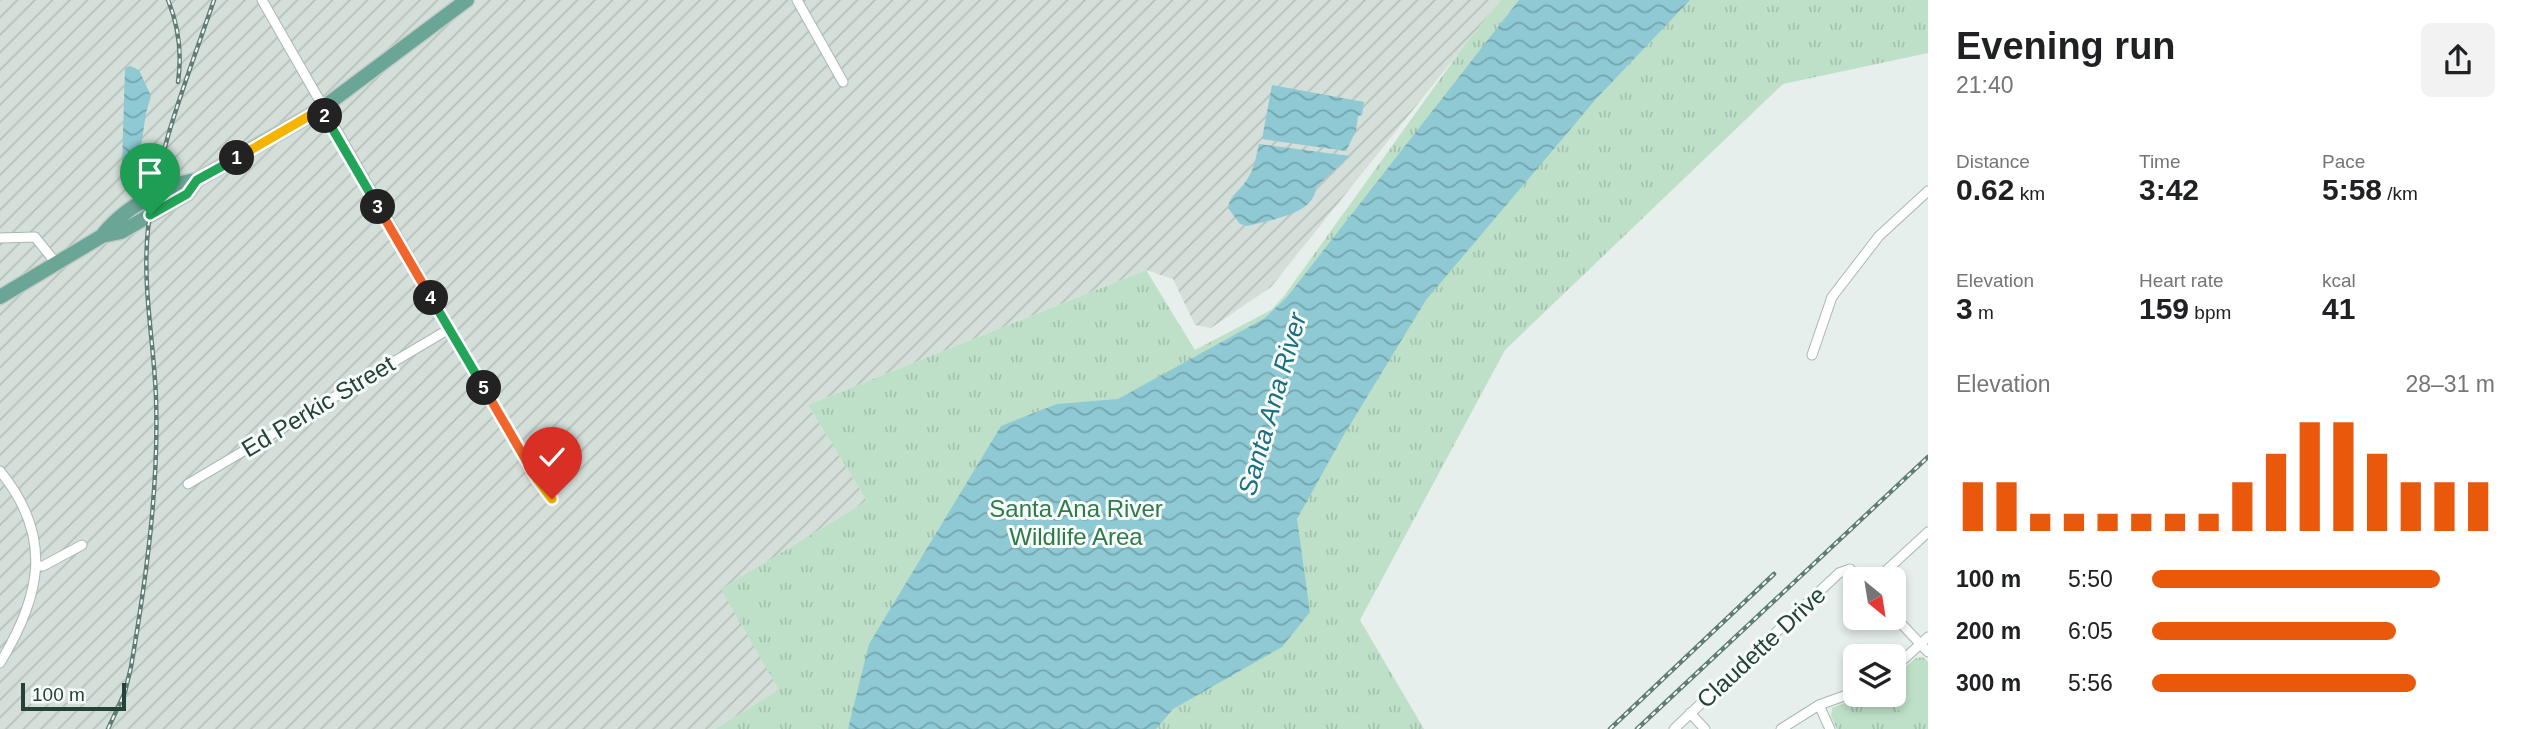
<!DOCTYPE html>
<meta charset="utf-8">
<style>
body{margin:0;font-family:Helvetica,sans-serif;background:#f2f2f2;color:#202124;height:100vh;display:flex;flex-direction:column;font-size:26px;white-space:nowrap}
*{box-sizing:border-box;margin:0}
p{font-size:23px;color:#757577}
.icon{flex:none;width:38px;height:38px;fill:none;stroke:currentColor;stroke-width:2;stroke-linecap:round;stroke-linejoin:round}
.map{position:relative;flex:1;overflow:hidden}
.panel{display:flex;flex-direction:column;background:#fff;width:595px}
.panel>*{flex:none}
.needle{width:46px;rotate:150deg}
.fabs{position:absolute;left:1843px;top:567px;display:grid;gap:14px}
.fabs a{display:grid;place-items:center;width:63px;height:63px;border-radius:10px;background:#fff;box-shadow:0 4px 10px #0003;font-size:35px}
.scale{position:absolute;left:21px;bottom:18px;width:105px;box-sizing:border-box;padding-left:7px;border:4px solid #24423a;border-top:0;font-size:19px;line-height:24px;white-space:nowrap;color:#24423a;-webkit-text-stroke:5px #f7fbf9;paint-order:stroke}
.pin{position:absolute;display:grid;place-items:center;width:60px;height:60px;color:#fff;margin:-72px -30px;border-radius:50% 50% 50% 0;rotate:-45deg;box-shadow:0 0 7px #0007}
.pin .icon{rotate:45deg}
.km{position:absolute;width:35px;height:35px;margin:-18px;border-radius:50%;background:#222;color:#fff;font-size:19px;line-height:35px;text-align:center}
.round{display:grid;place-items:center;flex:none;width:74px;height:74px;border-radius:10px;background:#f2f2f2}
.overview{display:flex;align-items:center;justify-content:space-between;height:119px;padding:0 28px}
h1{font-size:38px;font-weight:700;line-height:52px}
.stats{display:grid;grid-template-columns:repeat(3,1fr);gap:10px;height:119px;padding:7px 28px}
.stats div{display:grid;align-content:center}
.stats b{font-size:30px;font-weight:700}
.stats small{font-size:19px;font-weight:400}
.stats p{font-size:19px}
.chart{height:196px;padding:14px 28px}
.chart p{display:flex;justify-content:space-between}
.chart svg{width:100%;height:126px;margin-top:7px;stroke:#ea580c;stroke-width:6}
ul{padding:0 28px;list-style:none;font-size:23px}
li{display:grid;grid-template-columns:112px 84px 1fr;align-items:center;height:52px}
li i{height:18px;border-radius:9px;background:#ea580c}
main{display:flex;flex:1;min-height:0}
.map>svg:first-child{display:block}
.industrial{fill:url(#industrial-furrows)}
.park{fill:url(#park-tufts)}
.pitch{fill:#bfe0c8}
.water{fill:url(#water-waves)}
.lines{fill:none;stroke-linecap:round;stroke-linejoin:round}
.street-casing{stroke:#a8b8b2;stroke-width:11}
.primary-casing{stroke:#c2cac8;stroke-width:17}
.street{stroke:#fff;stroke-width:9}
.primary{stroke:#6aa596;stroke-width:14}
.rail-casing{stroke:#5f7d75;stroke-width:4.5}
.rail{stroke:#f7fbf9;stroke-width:2;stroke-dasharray:5;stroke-linecap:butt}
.split-1-casing{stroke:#fff;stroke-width:14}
.split-2-casing{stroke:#fff;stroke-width:14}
.split-3-casing{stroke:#fff;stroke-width:14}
.split-4-casing{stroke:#fff;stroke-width:14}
.split-5-casing{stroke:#fff;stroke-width:14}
.split-6-casing{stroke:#fff;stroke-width:14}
.split-7-casing{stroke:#fff;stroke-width:14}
.split-1{stroke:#22a559;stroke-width:9}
.split-2{stroke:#f5b400;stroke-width:9}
.split-3{stroke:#22a559;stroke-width:9}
.split-4{stroke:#f0652b;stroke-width:9}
.split-5{stroke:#22a559;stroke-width:9}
.split-6{stroke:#f0652b;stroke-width:9}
.split-7{stroke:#f5b400;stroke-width:9}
.labels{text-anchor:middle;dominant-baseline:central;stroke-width:6;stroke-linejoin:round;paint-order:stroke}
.street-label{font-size:24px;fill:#24423a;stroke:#f7fbf9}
.park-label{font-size:24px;fill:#2d7a4b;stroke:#f7fbf9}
.water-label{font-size:26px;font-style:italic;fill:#1c6f80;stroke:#f7fbf9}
</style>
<main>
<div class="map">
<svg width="1928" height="729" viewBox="0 0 1928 729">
<defs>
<pattern id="industrial-furrows" width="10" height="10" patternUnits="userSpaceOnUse" patternTransform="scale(1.75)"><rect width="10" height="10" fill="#d4dfda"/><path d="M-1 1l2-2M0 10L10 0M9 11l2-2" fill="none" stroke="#b6c1bc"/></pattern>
<pattern id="park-tufts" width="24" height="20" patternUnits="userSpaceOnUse" patternTransform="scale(1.75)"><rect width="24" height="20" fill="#bfe0c8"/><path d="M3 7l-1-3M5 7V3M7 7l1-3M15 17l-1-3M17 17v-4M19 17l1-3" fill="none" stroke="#a4c1ad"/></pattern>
<pattern id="water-waves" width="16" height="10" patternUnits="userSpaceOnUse" patternTransform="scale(1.75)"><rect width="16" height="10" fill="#8ec9d4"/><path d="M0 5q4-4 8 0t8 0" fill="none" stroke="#74a5ad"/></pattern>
</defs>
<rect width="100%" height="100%" fill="#e6efeb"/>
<!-- industrial -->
<path class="industrial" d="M 0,0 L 1501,0 L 1271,287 L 1211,328 L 1195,325 L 1173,279 L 1146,270 L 808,405 L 867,501 L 722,589 L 780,690 L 715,729 L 0,729 Z"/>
<!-- park -->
<path class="park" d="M 1501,0 L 1928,0 L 1928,53 L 1783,84 L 1505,350 L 1360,620 L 1424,729 L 715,729 L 779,690 L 721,589 L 867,501 L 808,405 L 1146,270 L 1195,350 L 1271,310 L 1284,296 L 1461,50 Z
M 1923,657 L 1928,662 L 1928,729 L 1837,729 L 1831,716 L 1832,708 L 1865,695 L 1894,695 L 1894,677 L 1916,658 Z"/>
<!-- pitch -->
<path class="pitch" d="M 1917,671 L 1928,675 L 1928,712 C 1910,719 1895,712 1885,696 L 1894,695 L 1894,690 Z"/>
<!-- water -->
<path class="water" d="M 1519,0 L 1690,0 L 1596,99 L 1426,300 L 1342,438 L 1297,519 L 1310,612 L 1282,647 L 1173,709 L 1156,729 L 848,729 L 869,644 L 1001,426 L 1057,404 L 1118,399 L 1265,318 L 1287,297 Z
M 130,66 L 139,70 L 151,96 L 146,113 L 138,167 L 130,172 L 122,163 L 125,68 Z
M 1272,85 L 1364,102 L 1362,115 L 1358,116 L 1356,131 L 1346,151 L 1262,139 Z
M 1259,144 L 1350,156 L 1316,187 C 1315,215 1268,220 1247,226 L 1240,224 L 1228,208 C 1230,195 1239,192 1246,181 C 1254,170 1256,157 1259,144 Z"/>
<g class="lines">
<!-- street casing -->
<g class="street-casing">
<path id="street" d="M 262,0 L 536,478 L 552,499
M 797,0 L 843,82
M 0,238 L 35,237 L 56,263
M 1812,355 L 1832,297 L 1879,236 L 1928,191
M 0,471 C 54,537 41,596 0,663
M 188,484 L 449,329
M 36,566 L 43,566 L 82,545
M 1877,579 L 1928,532
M 1894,616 L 1928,652
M 1894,668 L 1928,637
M 1819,705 L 1830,729
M 1690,713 L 1705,729
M 1674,729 L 1839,573 L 1850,569 L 1860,579
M 1781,729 L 1819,705 L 1855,692"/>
</g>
<!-- primary casing -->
<g class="primary-casing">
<path id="primary" d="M 102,236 C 121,210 165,184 197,180
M 0,297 L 102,236 L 121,232 L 187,194 L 197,180 L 321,109 L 467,0"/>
</g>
<!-- street -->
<use href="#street" class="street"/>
<!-- primary -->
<use href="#primary" class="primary"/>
<!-- rail casing -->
<g class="rail-casing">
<path id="rail" d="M 168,0 C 179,27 182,54 178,82
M 108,729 L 125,692 L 131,667 C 146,580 159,487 156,398 C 154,342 142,286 148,229 C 158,149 188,76 214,0
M 1610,729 L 1774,574
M 1637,729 L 1928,457"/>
</g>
<!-- rail -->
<use href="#rail" class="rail"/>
</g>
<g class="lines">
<!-- split-1 casing -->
<g class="split-1-casing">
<path id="split-1" d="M 150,215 L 187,194 L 197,180 L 237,158"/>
</g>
<!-- split-2 casing -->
<g class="split-2-casing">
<path id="split-2" d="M 237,158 L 321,109 L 325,116"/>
</g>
<!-- split-3 casing -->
<g class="split-3-casing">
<path id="split-3" d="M 325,116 L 378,207"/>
</g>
<!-- split-4 casing -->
<g class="split-4-casing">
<path id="split-4" d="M 378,207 L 431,298"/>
</g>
<!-- split-5 casing -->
<g class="split-5-casing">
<path id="split-5" d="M 431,298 L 484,388"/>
</g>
<!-- split-6 casing -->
<g class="split-6-casing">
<path id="split-6" d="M 484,388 L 537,479"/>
</g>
<!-- split-7 casing -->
<g class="split-7-casing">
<path id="split-7" d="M 537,479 L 552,499"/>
</g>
<!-- split-1 -->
<use href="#split-1" class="split-1"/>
<!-- split-2 -->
<use href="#split-2" class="split-2"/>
<!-- split-3 -->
<use href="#split-3" class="split-3"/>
<!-- split-4 -->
<use href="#split-4" class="split-4"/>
<!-- split-5 -->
<use href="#split-5" class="split-5"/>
<!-- split-6 -->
<use href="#split-6" class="split-6"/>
<!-- split-7 -->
<use href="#split-7" class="split-7"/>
</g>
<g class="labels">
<!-- street labels -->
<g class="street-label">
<text transform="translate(318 406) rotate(-31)">Ed Perkic Street</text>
<text transform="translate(1761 647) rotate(-43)">Claudette Drive</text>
</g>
<!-- park labels -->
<g class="park-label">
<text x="1076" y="508">Santa Ana River<tspan x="1076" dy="28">Wildlife Area</tspan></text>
</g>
<!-- water labels -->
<g class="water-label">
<text transform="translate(1272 404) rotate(-74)">Santa Ana River</text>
</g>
</g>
</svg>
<div class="fabs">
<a><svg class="needle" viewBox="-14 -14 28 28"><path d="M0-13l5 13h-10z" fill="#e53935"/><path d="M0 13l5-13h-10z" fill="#757577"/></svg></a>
<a><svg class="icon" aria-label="layers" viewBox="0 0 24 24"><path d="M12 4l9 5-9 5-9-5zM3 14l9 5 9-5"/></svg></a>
</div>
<div class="scale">100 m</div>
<div class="pin" style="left:150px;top:215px;background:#1e9e55"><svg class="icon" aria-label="arrive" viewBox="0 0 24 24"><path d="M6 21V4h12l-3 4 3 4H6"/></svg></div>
<div class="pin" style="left:552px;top:499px;background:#d93025"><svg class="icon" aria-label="check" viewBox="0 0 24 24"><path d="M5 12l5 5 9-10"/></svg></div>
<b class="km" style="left:237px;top:158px">1</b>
<b class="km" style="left:325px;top:116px">2</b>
<b class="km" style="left:378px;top:207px">3</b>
<b class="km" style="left:431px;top:298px">4</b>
<b class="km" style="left:484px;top:388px">5</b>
</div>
<section class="panel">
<div class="overview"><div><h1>Evening run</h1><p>21:40</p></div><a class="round"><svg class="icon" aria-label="share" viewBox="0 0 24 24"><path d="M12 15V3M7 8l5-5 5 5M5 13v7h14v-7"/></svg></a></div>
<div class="stats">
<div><p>Distance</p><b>0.62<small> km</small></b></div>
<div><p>Time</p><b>3:42</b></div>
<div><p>Pace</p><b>5:58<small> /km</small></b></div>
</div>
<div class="stats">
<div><p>Elevation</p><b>3<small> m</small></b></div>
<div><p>Heart rate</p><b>159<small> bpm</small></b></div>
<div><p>kcal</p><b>41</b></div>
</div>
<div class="chart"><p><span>Elevation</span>28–31 m</p>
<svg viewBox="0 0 160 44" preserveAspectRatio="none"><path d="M5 44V27M15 44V27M25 44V38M35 44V38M45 44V38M55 44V38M65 44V38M75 44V38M85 44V27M95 44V17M105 44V6M115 44V6M125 44V17M135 44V27M145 44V27M155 44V27"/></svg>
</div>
<ul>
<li><b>100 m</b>5:50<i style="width:84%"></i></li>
<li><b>200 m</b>6:05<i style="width:71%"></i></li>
<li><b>300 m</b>5:56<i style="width:77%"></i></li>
</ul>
</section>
</main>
